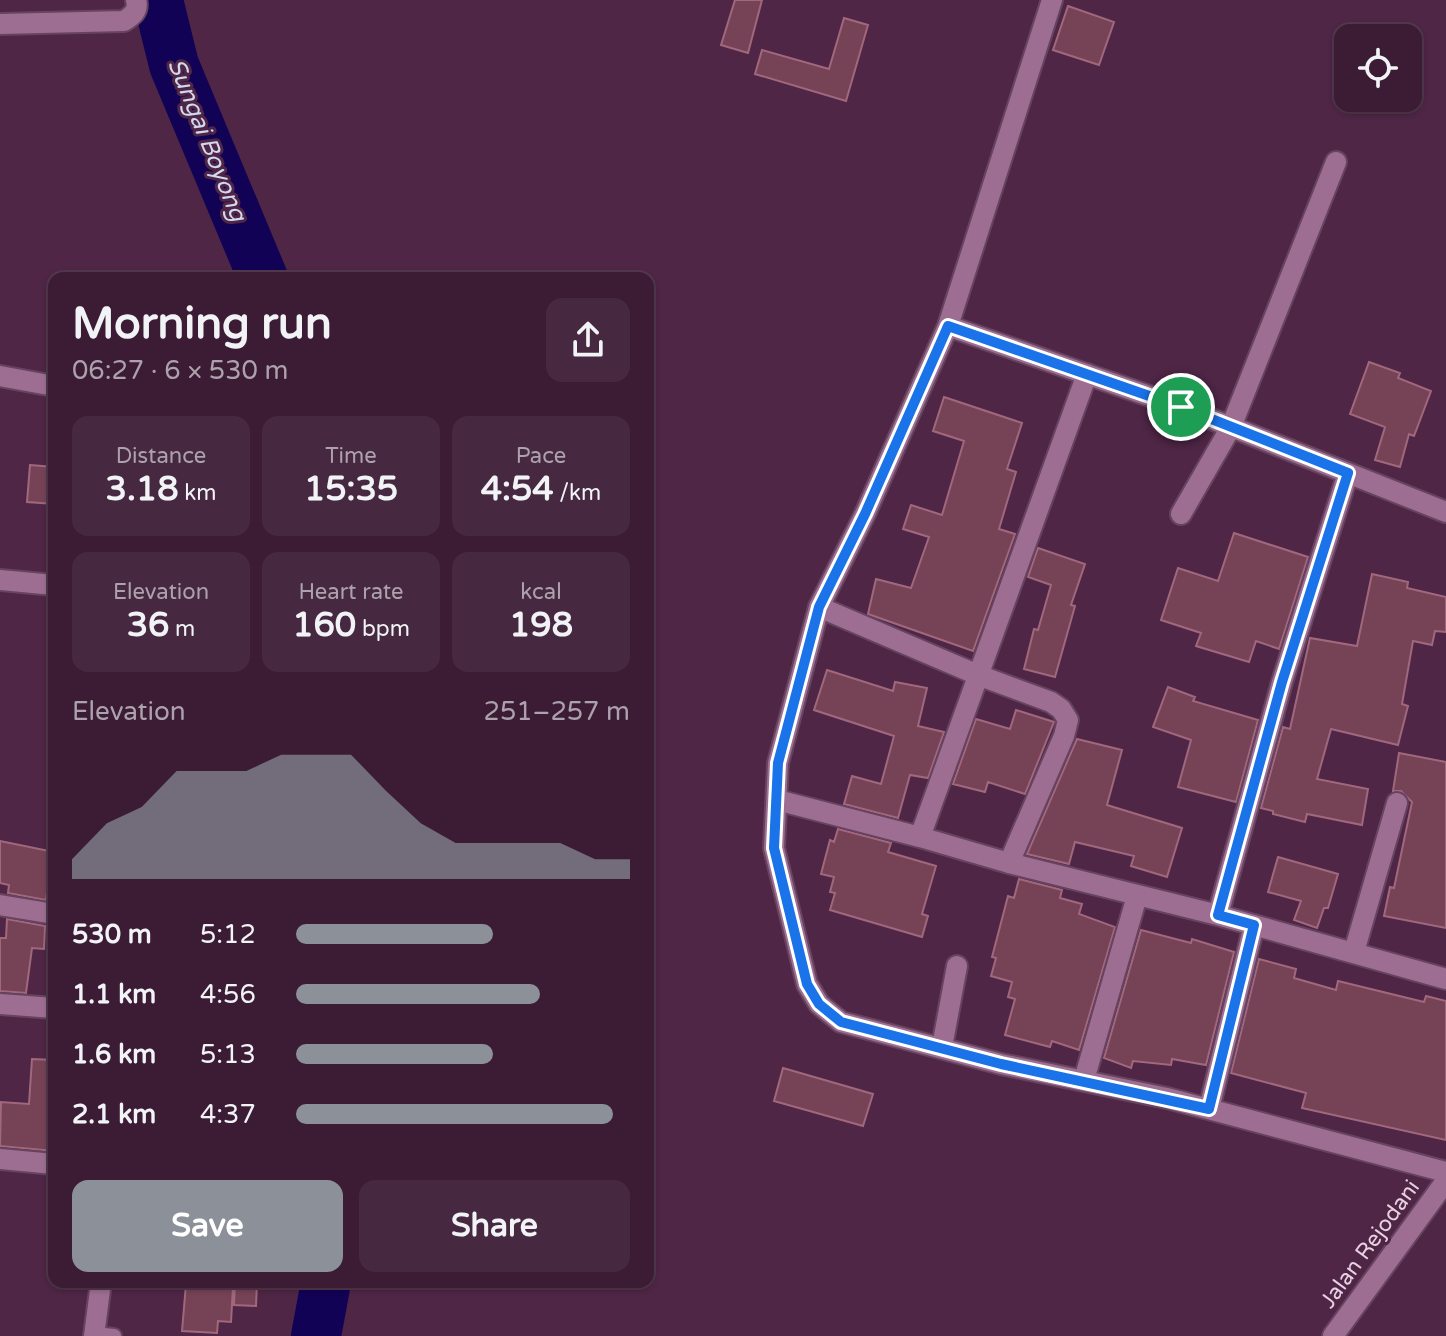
<!DOCTYPE html>
<meta charset="utf-8">
<style>
body{margin:0;font-family:"Varela Round",sans-serif;background:#462940;color:#f1f3f6;height:100vh;display:flex;flex-direction:column;font-size:30px;white-space:nowrap}
*{box-sizing:border-box;margin:0}
p{font-size:26px;color:#aca1ac}
.icon{flex:none;width:44px;height:44px;fill:none;stroke:currentColor;stroke-width:2;stroke-linecap:round;stroke-linejoin:round}
.map{position:relative;flex:1;overflow:hidden}
.sheet{position:absolute;left:48px;top:272px;width:606px;height:1016px;display:flex;flex-direction:column;background:#3b1c34;border-radius:16px;box-shadow:0 2px 6px #0004,0 0 0 2px #543a4f}
.sheet>*{flex:none}
.buttons{position:absolute;left:1334px;top:24px;display:grid;gap:16px}
.buttons a{display:grid;place-items:center;width:88px;height:88px;border-radius:16px;background:#3b1c34;box-shadow:0 2px 6px #0004,0 0 0 2px #543a4f;font-size:40px}
.pin{position:absolute;display:grid;place-items:center;width:68px;height:68px;color:#fff;margin:-34px;border:4px solid #fff;border-radius:50%;box-shadow:0 2px 8px #0007}
.round{display:grid;place-items:center;flex:none;width:84px;height:84px;border-radius:16px;background:#462940}
.summary{display:flex;align-items:center;justify-content:space-between;height:136px;padding:0 24px}
h1{font-size:44px;font-weight:700;line-height:60px}
.metrics{display:grid;grid-template-columns:repeat(3,1fr);gap:12px;height:136px;padding:8px 24px}
.metrics div{display:grid;align-content:center;border-radius:16px;background:#462940;text-align:center}
.metrics b{font-size:34px;font-weight:700}
.metrics small{font-size:22px;font-weight:400}
.metrics p{font-size:22px}
.chart{height:224px;padding:16px 24px}
.chart p{display:flex;justify-content:space-between}
.chart svg{width:100%;height:144px;margin-top:8px;fill:#8c9099;opacity:.7}
.button{display:flex;gap:16px;margin-top:auto;padding:16px 24px}
.button a{flex:1;height:92px;border-radius:16px;background:#8c9099;color:#fff;font-size:32px;font-weight:700;line-height:92px;text-align:center}
.button a+a{background:#462940;color:#f1f3f6}
ul{padding:0 24px;list-style:none;font-size:26px}
li{display:grid;grid-template-columns:128px 96px 1fr;align-items:center;height:60px}
li i{height:20px;border-radius:10px;background:#8c9099}
.map>svg:first-child{display:block}
.lines{fill:none;stroke-linecap:round;stroke-linejoin:round}
.river{stroke:#120256;stroke-width:50}
.building{fill:#764256;stroke:#a1687d;stroke-width:2}
.service-casing{stroke:#66435f;stroke-width:18}
.minor-casing{stroke:#66435f;stroke-width:24}
.secondary-casing{stroke:#66435f;stroke-width:24}
.service{stroke:#9d6e91;stroke-width:14}
.minor{stroke:#9d6e91;stroke-width:20}
.secondary{stroke:#9d6e91;stroke-width:20}
.route-casing{stroke:#fff;stroke-width:16}
.route{stroke:#1a73e8;stroke-width:10}
.labels{text-anchor:middle;dominant-baseline:central;stroke-width:6;stroke-linejoin:round;paint-order:stroke}
.street-label{font-size:22px;fill:#ead0e3;stroke:#4f2646}
.water-label{font-size:24px;font-style:italic;fill:#d2d8ef;stroke:#4f2646}
</style>
<div class="map">
<svg width="1446" height="1336" viewBox="0 0 1446 1336">
<rect width="100%" height="100%" fill="#4f2646"/>
<g class="lines">
<!-- river -->
<path class="river" d="M 158,0 L 174,65 L 263,278
M 316,1336 L 326,1282"/>
</g>
<!-- building -->
<path class="building" d="M 735,0 L 762,0 L 748,53 L 721,45 Z
M 1068,6 L 1114,22 L 1099,65 L 1053,50 Z
M 844,18 L 868,25 L 846,101 L 755,74 L 762,50 L 829,69 Z
M 1369,362 L 1400,373 L 1398,378 L 1431,391 L 1414,436 L 1409,434 L 1400,467 L 1375,460 L 1385,427 L 1350,414 Z
M 944,397 L 1022,423 L 1007,469 L 1016,472 L 999,529 L 1015,534 L 973,651 L 868,614 L 876,579 L 911,588 L 929,537 L 903,529 L 911,505 L 942,515 L 964,441 L 933,431 Z
M 30,465 L 54,467 L 54,504 L 27,502 Z
M 1234,533 L 1308,557 L 1279,649 L 1256,641 L 1249,662 L 1196,646 L 1201,633 L 1161,620 L 1178,568 L 1218,581 Z
M 1038,548 L 1085,564 L 1071,605 L 1075,606 L 1055,677 L 1024,669 L 1034,629 L 1038,630 L 1051,585 L 1028,577 Z
M 1372,574 L 1408,582 L 1407,588 L 1446,597 L 1446,632 L 1435,631 L 1432,645 L 1413,641 L 1402,704 L 1408,706 L 1398,745 L 1331,729 L 1317,779 L 1368,789 L 1362,825 L 1307,814 L 1305,822 L 1273,814 L 1273,811 L 1261,808 L 1283,727 L 1290,729 L 1310,638 L 1357,646 Z
M 827,670 L 893,691 L 895,682 L 927,688 L 918,726 L 944,732 L 928,778 L 910,775 L 898,818 L 844,804 L 852,776 L 881,784 L 894,736 L 814,710 Z
M 1168,687 L 1195,697 L 1193,701 L 1258,720 L 1236,802 L 1178,787 L 1191,740 L 1153,727 Z
M 1016,710 L 1054,722 L 1025,794 L 988,782 L 985,792 L 953,784 L 976,719 L 1010,729 Z
M 1077,739 L 1122,750 L 1107,805 L 1182,828 L 1167,877 L 1131,866 L 1134,856 L 1075,842 L 1069,864 L 1027,854 Z
M 1399,753 L 1446,762 L 1446,928 L 1384,916 L 1390,887 L 1394,888 L 1412,802 L 1401,791 L 1393,791 Z
M 838,829 L 891,843 L 888,852 L 936,866 L 922,914 L 928,916 L 922,937 L 830,910 L 835,893 L 830,892 L 834,877 L 821,874 L 830,840 L 834,842 Z
M 0,841 L 54,852 L 54,894 L 47,892 L 46,900 L 8,893 L 9,885 L 0,883 Z
M 1278,857 L 1338,874 L 1328,908 L 1324,908 L 1317,928 L 1294,920 L 1301,901 L 1268,892 Z
M 1019,879 L 1062,890 L 1060,898 L 1082,904 L 1079,914 L 1115,927 L 1079,1050 L 1052,1041 L 1050,1047 L 1005,1035 L 1015,999 L 1008,997 L 1012,982 L 991,976 L 996,958 L 992,957 L 1008,896 L 1014,898 Z
M 7,919 L 45,926 L 44,949 L 32,948 L 26,993 L 0,991 L 0,938 L 6,938 Z
M 1141,930 L 1191,943 L 1192,939 L 1234,952 L 1206,1065 L 1172,1059 L 1171,1065 L 1133,1061 L 1131,1068 L 1104,1058 Z
M 1259,959 L 1296,969 L 1294,978 L 1336,990 L 1338,981 L 1424,1002 L 1426,996 L 1446,1001 L 1446,1140 L 1302,1108 L 1306,1093 L 1231,1073 Z
M 32,1059 L 54,1060 L 54,1151 L 0,1146 L 1,1102 L 29,1104 Z
M 783,1068 L 873,1094 L 863,1126 L 774,1101 Z
M 235,1282 L 257,1282 L 256,1306 L 234,1305 Z
M 186,1284 L 233,1287 L 231,1322 L 218,1321 L 217,1333 L 182,1331 Z"/>
<g class="lines">
<!-- service casing -->
<g class="service-casing">
<path id="service" d="M 94,1334 L 114,1336"/>
</g>
<!-- minor casing -->
<g class="minor-casing">
<path id="minor" d="M 0,24 L 124,21 C 132,16 139,11 136,0
M 948,326 L 1052,0
M 0,376 L 54,386
M 1446,512 L 1181,407 L 948,326 L 865,514 L 819,607 L 778,763 L 774,848 L 807,984 L 819,1004 L 841,1022 L 1001,1064 L 1167,1098 L 1446,1172
M 1181,514 L 1231,427 L 1336,162
M 0,580 L 54,585
M 819,607 L 978,675 L 1051,702 L 1061,709 L 1068,720 L 1064,736 L 1009,863
M 777,800 L 920,837 L 1009,863 L 1218,915 L 1446,979
M 920,837 L 1087,374
M 0,905 L 54,914
M 1218,915 L 1282,682 L 1348,473
M 1354,952 L 1397,803
M 0,1004 L 54,1008
M 942,1047 L 957,966
M 1084,1080 L 1137,896
M 1209,1109 L 1254,925
M 0,1159 L 54,1164
M 94,1336 L 101,1282"/>
</g>
<!-- secondary casing -->
<g class="secondary-casing">
<path id="secondary" d="M 1333,1336 L 1446,1181"/>
</g>
<!-- service -->
<use href="#service" class="service"/>
<!-- minor -->
<use href="#minor" class="minor"/>
<!-- secondary -->
<use href="#secondary" class="secondary"/>
</g>
<g class="lines">
<!-- route casing -->
<g class="route-casing">
<path id="route" d="M 948,326 L 1181,407 L 1348,473 L 1282,682 L 1218,915 L 1254,925 L 1209,1109 L 1001,1064 L 841,1022 L 819,1004 L 807,984 L 774,848 L 778,763 L 819,607 L 865,514 Z"/>
</g>
<!-- route -->
<use href="#route" class="route"/>
</g>
<g class="labels">
<!-- street labels -->
<g class="street-label">
<text transform="translate(1370 1244) rotate(-54)">Jalan Rejodani</text>
</g>
<!-- water labels -->
<g class="water-label">
<text transform="translate(207 140) rotate(68)">Sungai Boyong</text>
</g>
</g>
</svg>
<div class="buttons">
<a><svg class="icon" aria-label="locate" viewBox="0 0 24 24"><circle cx="12" cy="12" r="6"/><path d="M12 2v4M12 18v4M2 12h4M18 12h4"/></svg></a>
</div>
<div class="pin" style="left:1181px;top:407px;background:#1e9e55"><svg class="icon" aria-label="arrive" viewBox="0 0 24 24"><path d="M6 21V4h12l-3 4 3 4H6"/></svg></div>
<section class="sheet">
<div class="summary"><div><h1>Morning run</h1><p>06:27 · 6 × 530 m</p></div><a class="round"><svg class="icon" aria-label="share" viewBox="0 0 24 24"><path d="M12 15V3M7 8l5-5 5 5M5 13v7h14v-7"/></svg></a></div>
<div class="metrics">
<div><p>Distance</p><b>3.18<small> km</small></b></div>
<div><p>Time</p><b>15:35</b></div>
<div><p>Pace</p><b>4:54<small> /km</small></b></div>
</div>
<div class="metrics">
<div><p>Elevation</p><b>36<small> m</small></b></div>
<div><p>Heart rate</p><b>160<small> bpm</small></b></div>
<div><p>kcal</p><b>198</b></div>
</div>
<div class="chart"><p><span>Elevation</span>251–257 m</p>
<svg viewBox="0 0 160 44" preserveAspectRatio="none"><path d="M0 44V38L10 27L20 22L30 11L40 11L50 11L60 6L70 6L80 6L90 17L100 27L110 33L120 33L130 33L140 33L150 38L160 38V44z"/></svg>
</div>
<ul>
<li><b>530 m</b>5:12<i style="width:59%"></i></li>
<li><b>1.1 km</b>4:56<i style="width:73%"></i></li>
<li><b>1.6 km</b>5:13<i style="width:59%"></i></li>
<li><b>2.1 km</b>4:37<i style="width:95%"></i></li>
</ul>
<div class="button"><a>Save</a><a>Share</a></div>
</section>
</div>
